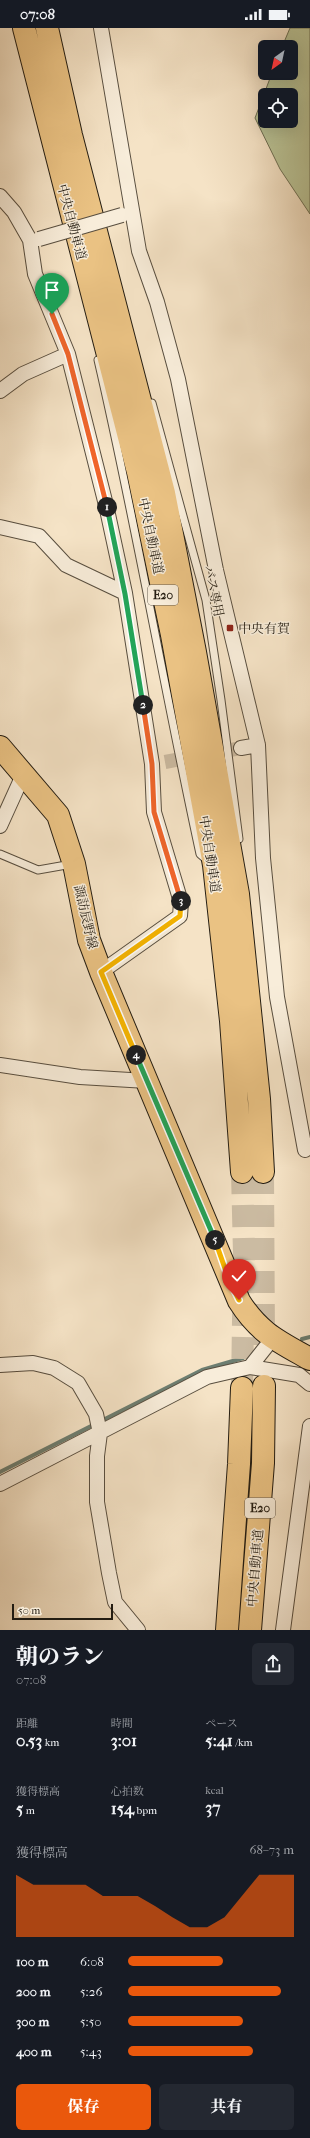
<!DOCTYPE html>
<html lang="ja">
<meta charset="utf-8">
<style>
body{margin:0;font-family:"IM FELL French Canon","Noto Serif JP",serif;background:#242831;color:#f1f3f6;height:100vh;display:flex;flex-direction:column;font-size:15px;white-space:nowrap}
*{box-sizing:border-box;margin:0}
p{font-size:13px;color:#9ea1a6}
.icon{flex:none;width:22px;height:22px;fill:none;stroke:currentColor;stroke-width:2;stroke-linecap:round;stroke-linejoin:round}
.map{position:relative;height:1602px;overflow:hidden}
.sheet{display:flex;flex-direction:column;background:#171b24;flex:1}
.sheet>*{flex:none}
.needle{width:26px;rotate:213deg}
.fabs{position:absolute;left:258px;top:12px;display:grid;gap:8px}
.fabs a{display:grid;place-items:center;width:40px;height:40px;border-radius:6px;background:#171b24;box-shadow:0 4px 16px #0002;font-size:20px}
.scale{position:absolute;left:12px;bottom:10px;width:101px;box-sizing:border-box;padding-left:4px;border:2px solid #241d12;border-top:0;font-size:11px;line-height:14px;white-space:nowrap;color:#241d12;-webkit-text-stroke:3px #f8edda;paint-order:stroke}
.pin{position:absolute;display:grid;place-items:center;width:34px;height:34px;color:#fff;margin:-41px -17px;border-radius:50% 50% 50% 0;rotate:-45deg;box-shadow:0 0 4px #0007}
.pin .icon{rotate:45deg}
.km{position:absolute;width:20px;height:20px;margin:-10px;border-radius:50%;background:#222;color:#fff;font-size:11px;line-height:20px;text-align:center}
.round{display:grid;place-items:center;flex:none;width:42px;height:42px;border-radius:6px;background:#242831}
.summary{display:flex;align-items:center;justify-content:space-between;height:68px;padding:0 16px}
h1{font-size:22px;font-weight:800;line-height:30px}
.stats{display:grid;grid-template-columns:repeat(3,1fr);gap:6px;height:68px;padding:4px 16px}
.stats div{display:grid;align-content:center}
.stats b{font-size:17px;font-weight:800}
.stats small{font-size:11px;font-weight:400}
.stats p{font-size:11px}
.chart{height:112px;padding:8px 16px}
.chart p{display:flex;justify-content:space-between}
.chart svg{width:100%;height:72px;margin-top:4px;fill:#ea580c;opacity:.7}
.button{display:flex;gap:8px;margin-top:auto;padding:8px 16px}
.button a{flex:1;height:46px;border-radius:6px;background:#ea580c;color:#fff;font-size:16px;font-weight:800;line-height:46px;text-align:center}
.button a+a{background:#242831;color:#f1f3f6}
ul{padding:0 16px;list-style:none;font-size:13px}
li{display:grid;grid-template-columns:64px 48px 1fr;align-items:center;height:30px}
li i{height:10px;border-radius:5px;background:#ea580c}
.status{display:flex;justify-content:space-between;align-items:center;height:28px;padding:0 20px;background:#171b24;direction:ltr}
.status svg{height:11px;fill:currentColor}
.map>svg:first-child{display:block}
.green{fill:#bac497;stroke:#6f7054;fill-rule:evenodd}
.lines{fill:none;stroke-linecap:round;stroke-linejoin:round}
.stream{stroke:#6d7e71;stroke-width:4}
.minor-tunnel{stroke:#cbbba2;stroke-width:14;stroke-dasharray:14 7;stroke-linecap:butt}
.motorway-tunnel{stroke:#cbbba2;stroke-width:22;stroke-dasharray:22 11;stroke-linecap:butt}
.service-casing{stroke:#584e3f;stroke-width:9}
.minor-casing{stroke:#584e3f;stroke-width:16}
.primary-casing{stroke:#241d12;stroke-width:24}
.motorway-casing{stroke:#241d12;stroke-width:24}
.service{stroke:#f8edda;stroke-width:7}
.minor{stroke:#f8edda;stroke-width:14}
.primary{stroke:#eac283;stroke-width:22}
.motorway{stroke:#eac283;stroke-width:22}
.minor-bridge-casing{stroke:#584e3f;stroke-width:16;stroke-linecap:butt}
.minor-bridge{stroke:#f8edda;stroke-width:14}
.split-1-casing{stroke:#fff;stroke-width:8}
.split-2-casing{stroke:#fff;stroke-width:8}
.split-3-casing{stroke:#fff;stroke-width:8}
.split-4-casing{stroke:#fff;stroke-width:8}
.split-5-casing{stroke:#fff;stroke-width:8}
.split-6-casing{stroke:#fff;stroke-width:8}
.split-1{stroke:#f0652b;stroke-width:5}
.split-2{stroke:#22a559;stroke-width:5}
.split-3{stroke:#f0652b;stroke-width:5}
.split-4{stroke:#f5b400;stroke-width:5}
.split-5{stroke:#22a559;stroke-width:5}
.split-6{stroke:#f5b400;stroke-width:5}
.poi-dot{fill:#8f2418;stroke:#f8edda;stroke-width:1.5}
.labels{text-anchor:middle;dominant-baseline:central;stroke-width:3;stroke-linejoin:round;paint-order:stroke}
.shield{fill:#f8edda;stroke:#645b4e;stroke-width:1}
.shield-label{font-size:12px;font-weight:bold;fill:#241d12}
.street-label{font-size:13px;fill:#241d12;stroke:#f8edda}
.poi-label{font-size:13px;fill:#241d12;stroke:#f8edda;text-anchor:start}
</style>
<div class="status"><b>07:08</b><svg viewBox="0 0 49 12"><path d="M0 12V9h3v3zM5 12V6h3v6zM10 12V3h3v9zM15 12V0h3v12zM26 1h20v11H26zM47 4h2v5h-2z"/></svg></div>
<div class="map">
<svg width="310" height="1602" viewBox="0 0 310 1602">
<rect width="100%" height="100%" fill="#f5e3c6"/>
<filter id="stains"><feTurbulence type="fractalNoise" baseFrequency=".005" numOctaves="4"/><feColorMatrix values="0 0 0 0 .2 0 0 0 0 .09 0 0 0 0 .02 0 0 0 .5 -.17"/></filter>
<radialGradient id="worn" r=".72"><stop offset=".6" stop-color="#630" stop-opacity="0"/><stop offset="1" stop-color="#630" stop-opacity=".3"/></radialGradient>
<!-- green -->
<path class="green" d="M 290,0 L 310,0 L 310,186 L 280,141 L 255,90 L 272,45 L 291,45 L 291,19 L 282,19 ZM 265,67 L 291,67 L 291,93 L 265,93 Z"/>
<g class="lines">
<!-- stream -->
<path class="stream" d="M 302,1311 L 310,1309
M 0,1444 L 202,1342 L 243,1330"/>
<!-- minor-tunnel -->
<path class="minor-tunnel" d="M 165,734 L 241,720"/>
<!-- motorway-tunnel -->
<path class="motorway-tunnel" d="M 242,1144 L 244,1226 L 242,1360
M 263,1144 L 264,1317"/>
<!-- service casing -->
<g class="service-casing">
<path id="service" d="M 98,332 C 136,496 164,661 200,826 L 207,832
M 152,375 L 206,572 L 221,672 L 239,811
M 0,826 L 38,842 L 72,836"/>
</g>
<!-- minor casing -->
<g class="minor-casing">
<path id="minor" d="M 101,0 L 139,223 L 157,274 L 178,351 L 216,542 L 258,717 L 241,720
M 0,168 L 14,184 L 30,212 L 35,246 L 68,326 L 106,477 L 125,565 L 152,736 L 154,784 L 181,874 L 180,888 L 101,944
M 0,363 L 23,346 L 68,326
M 0,499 L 39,508 L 66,537 L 125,565
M 258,717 L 263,830 L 277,969 L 305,1122
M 0,798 L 24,745
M 0,1037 L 80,1049 L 147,1053
M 0,1337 L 33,1335 L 54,1340 L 78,1355 L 96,1386 L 100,1405 L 97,1428 L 97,1474 L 109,1545 L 115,1574 L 138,1602
M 250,1339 L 273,1310
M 0,1456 L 207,1349 L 250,1339 L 299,1347 L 310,1356
M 283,1602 L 310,1398"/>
</g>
<!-- primary casing -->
<g class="primary-casing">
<path id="primary" d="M 0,719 L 58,787 L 74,836 L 89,912 L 101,944 L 239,1273 C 259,1305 278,1313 310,1331"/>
</g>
<!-- motorway casing -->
<g class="motorway-casing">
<path id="motorway" d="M 24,0 L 138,444 L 172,607 L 214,837 L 231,993 L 242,1144
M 47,0 L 71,107 L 164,465 L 195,624 L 238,866 L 259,1071 L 263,1144
M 227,1602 L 239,1436 L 242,1360
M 250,1602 L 263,1435 L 264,1358"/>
</g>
<!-- service -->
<use href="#service" class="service"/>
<!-- minor -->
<use href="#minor" class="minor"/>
<!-- primary -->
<use href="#primary" class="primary"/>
<!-- motorway -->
<use href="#motorway" class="motorway"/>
<!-- minor-bridge casing -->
<g class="minor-bridge-casing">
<path id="minor-bridge" d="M 39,211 L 122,187"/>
</g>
<!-- minor-bridge -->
<use href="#minor-bridge" class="minor-bridge"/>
</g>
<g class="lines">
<!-- split-1 casing -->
<g class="split-1-casing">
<path id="split-1" d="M 52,286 L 68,326 L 107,479"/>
</g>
<!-- split-2 casing -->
<g class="split-2-casing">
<path id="split-2" d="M 107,479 L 125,566 L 143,677"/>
</g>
<!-- split-3 casing -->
<g class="split-3-casing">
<path id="split-3" d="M 143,677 L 152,736 L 154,784 L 181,873"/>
</g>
<!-- split-4 casing -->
<g class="split-4-casing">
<path id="split-4" d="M 136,1027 L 101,944 L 180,888 L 181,873"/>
</g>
<!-- split-5 casing -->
<g class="split-5-casing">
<path id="split-5" d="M 136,1027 L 215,1212"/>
</g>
<!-- split-6 casing -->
<g class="split-6-casing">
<path id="split-6" d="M 215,1212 L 229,1252 L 239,1272"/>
</g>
<!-- split-1 -->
<use href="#split-1" class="split-1"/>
<!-- split-2 -->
<use href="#split-2" class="split-2"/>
<!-- split-3 -->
<use href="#split-3" class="split-3"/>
<!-- split-4 -->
<use href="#split-4" class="split-4"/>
<!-- split-5 -->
<use href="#split-5" class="split-5"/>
<!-- split-6 -->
<use href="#split-6" class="split-6"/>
</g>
<!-- markers -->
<rect class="poi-dot" x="226" y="596" width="8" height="8" rx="2"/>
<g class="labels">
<!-- shield labels -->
<g class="shield">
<rect x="148" y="557" width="30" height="20" rx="3"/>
<rect x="245" y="1470" width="30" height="20" rx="3"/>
</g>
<g class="shield-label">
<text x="163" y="567">E20</text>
<text x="260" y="1480">E20</text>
</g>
<!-- street labels -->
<g class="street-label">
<text transform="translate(72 194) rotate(75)">中央自動車道</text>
<text transform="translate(151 508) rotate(78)">中央自動車道</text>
<text transform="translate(214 563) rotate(78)">バス専用</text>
<text transform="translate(210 826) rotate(81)">中央自動車道</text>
<text transform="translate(86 889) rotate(77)">諏訪辰野線</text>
<text transform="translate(255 1540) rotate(-85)">中央自動車道</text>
</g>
<!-- poi labels -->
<g class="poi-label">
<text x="238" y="600">中央有賀</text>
</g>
</g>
<rect width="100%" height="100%" filter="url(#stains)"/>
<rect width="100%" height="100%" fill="url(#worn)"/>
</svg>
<div class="fabs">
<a><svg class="needle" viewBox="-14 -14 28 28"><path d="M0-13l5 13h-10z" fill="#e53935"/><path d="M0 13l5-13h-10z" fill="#9ea1a6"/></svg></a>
<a><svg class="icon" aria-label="locate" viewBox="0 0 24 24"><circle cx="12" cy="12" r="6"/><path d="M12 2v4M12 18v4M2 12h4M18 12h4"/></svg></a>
</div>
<div class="scale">50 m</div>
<div class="pin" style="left:52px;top:286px;background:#1e9e55"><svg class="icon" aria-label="arrive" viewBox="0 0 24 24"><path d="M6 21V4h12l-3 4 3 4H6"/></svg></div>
<div class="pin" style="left:239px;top:1272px;background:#d93025"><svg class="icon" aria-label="check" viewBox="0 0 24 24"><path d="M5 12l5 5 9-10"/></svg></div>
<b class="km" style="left:107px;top:479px">1</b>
<b class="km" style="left:143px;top:677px">2</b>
<b class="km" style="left:181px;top:873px">3</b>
<b class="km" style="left:136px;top:1027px">4</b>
<b class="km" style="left:215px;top:1212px">5</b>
</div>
<section class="sheet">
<div class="summary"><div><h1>朝のラン</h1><p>07:08</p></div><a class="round"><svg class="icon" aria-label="share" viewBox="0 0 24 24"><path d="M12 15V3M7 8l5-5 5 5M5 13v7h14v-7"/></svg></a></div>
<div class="stats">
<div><p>距離</p><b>0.53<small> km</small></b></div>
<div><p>時間</p><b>3:01</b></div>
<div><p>ペース</p><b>5:41<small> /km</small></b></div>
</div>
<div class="stats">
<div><p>獲得標高</p><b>5<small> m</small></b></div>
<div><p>心拍数</p><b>154<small> bpm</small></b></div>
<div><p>kcal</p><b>37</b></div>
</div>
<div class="chart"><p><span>獲得標高</span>68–73 m</p>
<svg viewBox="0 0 160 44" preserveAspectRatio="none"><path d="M0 44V6L10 12L20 12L30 12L40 12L50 19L60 19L70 19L80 25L90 32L100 38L110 38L120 32L130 19L140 6L150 6L160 6V44z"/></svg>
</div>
<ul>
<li><b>100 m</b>6:08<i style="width:57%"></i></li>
<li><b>200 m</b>5:26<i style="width:92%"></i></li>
<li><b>300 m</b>5:50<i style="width:69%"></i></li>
<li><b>400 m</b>5:43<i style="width:75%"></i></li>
</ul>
<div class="button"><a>保存</a><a>共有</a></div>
</section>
